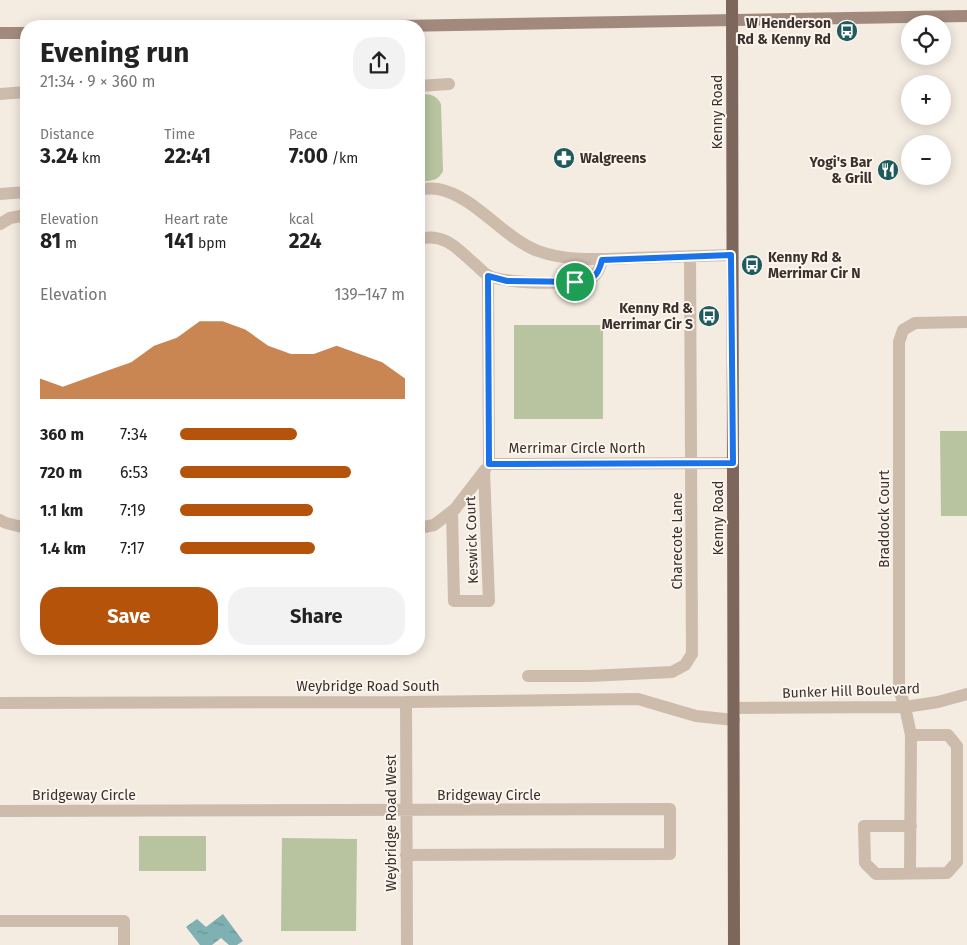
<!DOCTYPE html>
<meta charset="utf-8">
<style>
body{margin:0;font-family:"Fira Sans",sans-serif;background:#f2f2f2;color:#222;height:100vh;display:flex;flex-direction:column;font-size:19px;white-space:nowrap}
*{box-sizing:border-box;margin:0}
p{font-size:16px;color:#767676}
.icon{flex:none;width:28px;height:28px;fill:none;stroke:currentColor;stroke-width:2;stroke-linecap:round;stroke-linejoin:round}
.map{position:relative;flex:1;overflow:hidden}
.drawer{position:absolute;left:20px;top:20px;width:405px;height:635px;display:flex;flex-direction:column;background:#fff;border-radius:20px;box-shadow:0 2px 12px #0003}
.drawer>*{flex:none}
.tools{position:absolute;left:901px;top:15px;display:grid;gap:10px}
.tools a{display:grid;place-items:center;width:50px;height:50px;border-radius:50%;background:#fff;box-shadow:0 2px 12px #0003;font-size:25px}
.pin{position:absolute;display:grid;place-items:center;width:42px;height:42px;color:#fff;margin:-21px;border:2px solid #fff;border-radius:50%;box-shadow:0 1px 5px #0007}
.round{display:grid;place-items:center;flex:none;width:52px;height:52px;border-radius:20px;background:#f2f2f2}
.summary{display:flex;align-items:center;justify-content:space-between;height:85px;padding:0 20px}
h1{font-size:28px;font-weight:700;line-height:38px}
.metrics{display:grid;grid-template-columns:repeat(3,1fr);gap:8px;height:85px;padding:5px 20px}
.metrics div{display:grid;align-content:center}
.metrics b{font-size:21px;font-weight:700}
.metrics small{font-size:14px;font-weight:400}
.metrics p{font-size:14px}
.chart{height:140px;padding:10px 20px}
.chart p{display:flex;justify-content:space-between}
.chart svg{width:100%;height:90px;margin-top:5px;fill:#b45309;opacity:.7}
.action{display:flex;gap:10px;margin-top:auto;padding:10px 20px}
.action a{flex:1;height:58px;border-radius:20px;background:#b45309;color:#fff;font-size:20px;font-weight:700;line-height:58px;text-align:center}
.action a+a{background:#f2f2f2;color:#222}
ul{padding:0 20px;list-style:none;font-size:16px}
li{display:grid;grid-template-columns:80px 60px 1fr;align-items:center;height:38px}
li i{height:12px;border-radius:6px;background:#b45309}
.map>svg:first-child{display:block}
.park{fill:#b8c4a0}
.water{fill:url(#water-ripples)}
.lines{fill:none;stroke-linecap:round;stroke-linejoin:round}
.street{stroke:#cdbbac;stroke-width:12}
.secondary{stroke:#a18a7d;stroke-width:12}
.primary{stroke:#7d675c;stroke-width:12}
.route-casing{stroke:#fff;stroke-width:10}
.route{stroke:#1a73e8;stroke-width:6}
.labels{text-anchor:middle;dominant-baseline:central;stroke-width:4;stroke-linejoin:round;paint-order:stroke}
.poi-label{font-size:14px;font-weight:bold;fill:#3b302b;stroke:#fbf5ee;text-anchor:end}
.street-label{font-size:14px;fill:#3b302b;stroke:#fbf5ee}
</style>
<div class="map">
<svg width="967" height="945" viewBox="0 0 967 945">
<defs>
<pattern id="water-ripples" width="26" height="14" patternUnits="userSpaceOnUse" patternTransform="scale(1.25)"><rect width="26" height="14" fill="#7fb0b2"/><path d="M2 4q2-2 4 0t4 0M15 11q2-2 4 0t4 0" fill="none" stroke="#699091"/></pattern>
</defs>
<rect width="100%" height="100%" fill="#f4ebe1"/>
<!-- park -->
<path class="park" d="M 419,94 C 429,94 436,94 441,104 L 443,171 C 438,182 429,181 419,181 Z
M 514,325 L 603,325 L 603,419 L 514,419 Z
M 940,431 L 967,431 L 967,516 L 941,516 Z
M 139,836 L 206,836 L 206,871 L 139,871 Z
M 282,838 L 357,839 L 356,931 L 281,931 Z"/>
<!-- water -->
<path class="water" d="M 223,914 L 243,941 L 237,945 L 229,945 L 221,938 L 212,945 L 200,945 L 186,927 L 197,919 L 206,927 Z"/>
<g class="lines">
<!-- street -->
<path class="street" d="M 419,86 L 449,84
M 0,94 L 26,92
M 419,189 C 425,189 432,188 438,189 C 475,196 503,238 538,251 C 568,262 601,259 632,258 C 665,257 698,256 731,255
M 0,194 L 26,192
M 0,224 L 10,218 L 26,215
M 419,239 C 446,232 459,251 477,266 C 481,270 485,274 489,276 C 510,284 561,283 584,282 C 596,277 599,272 602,260
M 488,275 L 489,464
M 489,464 L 733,463
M 452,511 L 454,601 L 489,601 L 484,471
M 0,520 L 6,523 L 26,528
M 419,528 L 434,525 L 455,509 L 485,470
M 528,676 L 589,676 L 672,672 L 685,665 L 692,654 L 690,256
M 406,702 L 407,945
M 0,703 L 406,702 L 638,699 L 696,716 L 734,720
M 734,708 L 905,707 L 938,702 L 967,694
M 911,735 L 948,735 L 957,746 L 957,862 L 947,873 L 876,874 L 865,863 L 864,826 L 911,826
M 0,811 L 670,809 L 670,854 L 406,855
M 910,873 L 911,735 L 905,707 L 899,689 L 899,342 L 903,330 L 915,323 L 967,322
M 0,921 L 124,921 L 124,945"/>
<!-- secondary -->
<path class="secondary" d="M 399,26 L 967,16
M 0,33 L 26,33"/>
<!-- primary -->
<path class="primary" d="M 732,0 L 734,945"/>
</g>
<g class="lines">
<!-- route casing -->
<g class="route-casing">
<path id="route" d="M 731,255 L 733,463 L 489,464 L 488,276 L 507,281 L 584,282 C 596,277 599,272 602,260 Z"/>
</g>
<!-- route -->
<use href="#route" class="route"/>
</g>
<!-- icons -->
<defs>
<g id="bus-disc" transform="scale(1.125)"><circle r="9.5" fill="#1f5a5e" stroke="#fbf5ee"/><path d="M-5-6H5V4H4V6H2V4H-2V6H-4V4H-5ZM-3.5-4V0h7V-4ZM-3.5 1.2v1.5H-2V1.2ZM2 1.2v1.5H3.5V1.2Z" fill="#fff"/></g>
<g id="pharmacy-disc" transform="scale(1.125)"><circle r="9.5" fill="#1f5a5e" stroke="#fbf5ee"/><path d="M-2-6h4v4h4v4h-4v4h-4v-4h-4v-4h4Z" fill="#fff"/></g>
<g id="restaurant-disc" transform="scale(1.125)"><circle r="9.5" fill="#1f5a5e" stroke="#fbf5ee"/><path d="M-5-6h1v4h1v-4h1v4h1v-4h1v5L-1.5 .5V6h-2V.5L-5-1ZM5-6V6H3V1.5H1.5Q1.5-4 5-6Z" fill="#fff"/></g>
</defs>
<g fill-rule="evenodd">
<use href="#bus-disc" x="847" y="31"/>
<use href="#pharmacy-disc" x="564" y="158"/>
<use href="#restaurant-disc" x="888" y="170"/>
<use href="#bus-disc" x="752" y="265"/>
<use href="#bus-disc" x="709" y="316"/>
</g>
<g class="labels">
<!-- poi labels -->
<g class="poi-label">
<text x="831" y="23">W Henderson<tspan x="831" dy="16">Rd &amp; Kenny Rd</tspan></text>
<text x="580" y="158" text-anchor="start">Walgreens</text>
<text x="872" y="162">Yogi's Bar<tspan x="872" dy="16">&amp; Grill</tspan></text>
<text x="768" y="257" text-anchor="start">Kenny Rd &amp;<tspan x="768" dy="16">Merrimar Cir N</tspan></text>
<text x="693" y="308">Kenny Rd &amp;<tspan x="693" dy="16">Merrimar Cir S</tspan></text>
</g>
<!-- street labels -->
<g class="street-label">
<text transform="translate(717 112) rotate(-90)">Kenny Road</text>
<text x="577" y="448">Merrimar Circle North</text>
<text transform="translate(718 518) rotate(-90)">Kenny Road</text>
<text transform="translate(884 519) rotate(-90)">Braddock Court</text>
<text transform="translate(472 540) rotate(-92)">Keswick Court</text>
<text transform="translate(677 541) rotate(-90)">Charecote Lane</text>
<text x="368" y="686">Weybridge Road South</text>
<text transform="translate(851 691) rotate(-2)">Bunker Hill Boulevard</text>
<text x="84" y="795">Bridgeway Circle</text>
<text x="489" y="795">Bridgeway Circle</text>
<text transform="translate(391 823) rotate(-90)">Weybridge Road West</text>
</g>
</g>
</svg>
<div class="tools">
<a><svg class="icon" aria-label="locate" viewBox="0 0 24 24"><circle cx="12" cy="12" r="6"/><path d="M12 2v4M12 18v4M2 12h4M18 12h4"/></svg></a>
<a>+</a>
<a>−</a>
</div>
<div class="pin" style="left:575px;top:282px;background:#1e9e55"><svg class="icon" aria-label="arrive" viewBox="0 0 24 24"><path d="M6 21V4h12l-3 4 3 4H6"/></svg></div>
<section class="drawer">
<div class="summary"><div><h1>Evening run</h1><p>21:34 · 9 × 360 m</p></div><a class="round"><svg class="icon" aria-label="share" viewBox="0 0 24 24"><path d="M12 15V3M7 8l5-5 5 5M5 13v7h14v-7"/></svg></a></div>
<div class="metrics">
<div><p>Distance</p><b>3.24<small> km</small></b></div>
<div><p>Time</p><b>22:41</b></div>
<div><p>Pace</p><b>7:00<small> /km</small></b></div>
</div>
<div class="metrics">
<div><p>Elevation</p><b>81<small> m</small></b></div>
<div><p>Heart rate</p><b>141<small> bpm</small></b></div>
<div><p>kcal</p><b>224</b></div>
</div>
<div class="chart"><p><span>Elevation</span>139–147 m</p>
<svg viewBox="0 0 160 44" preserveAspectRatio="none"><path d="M0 44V34L10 38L20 34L30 30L40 26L50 18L60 14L70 6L80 6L90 10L100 18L110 22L120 22L130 18L140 22L150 26L160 34V44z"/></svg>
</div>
<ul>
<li><b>360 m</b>7:34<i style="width:52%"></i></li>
<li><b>720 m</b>6:53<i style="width:76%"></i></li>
<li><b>1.1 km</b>7:19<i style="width:59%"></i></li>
<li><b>1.4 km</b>7:17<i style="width:60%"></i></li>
</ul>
<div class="action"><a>Save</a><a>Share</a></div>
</section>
</div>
